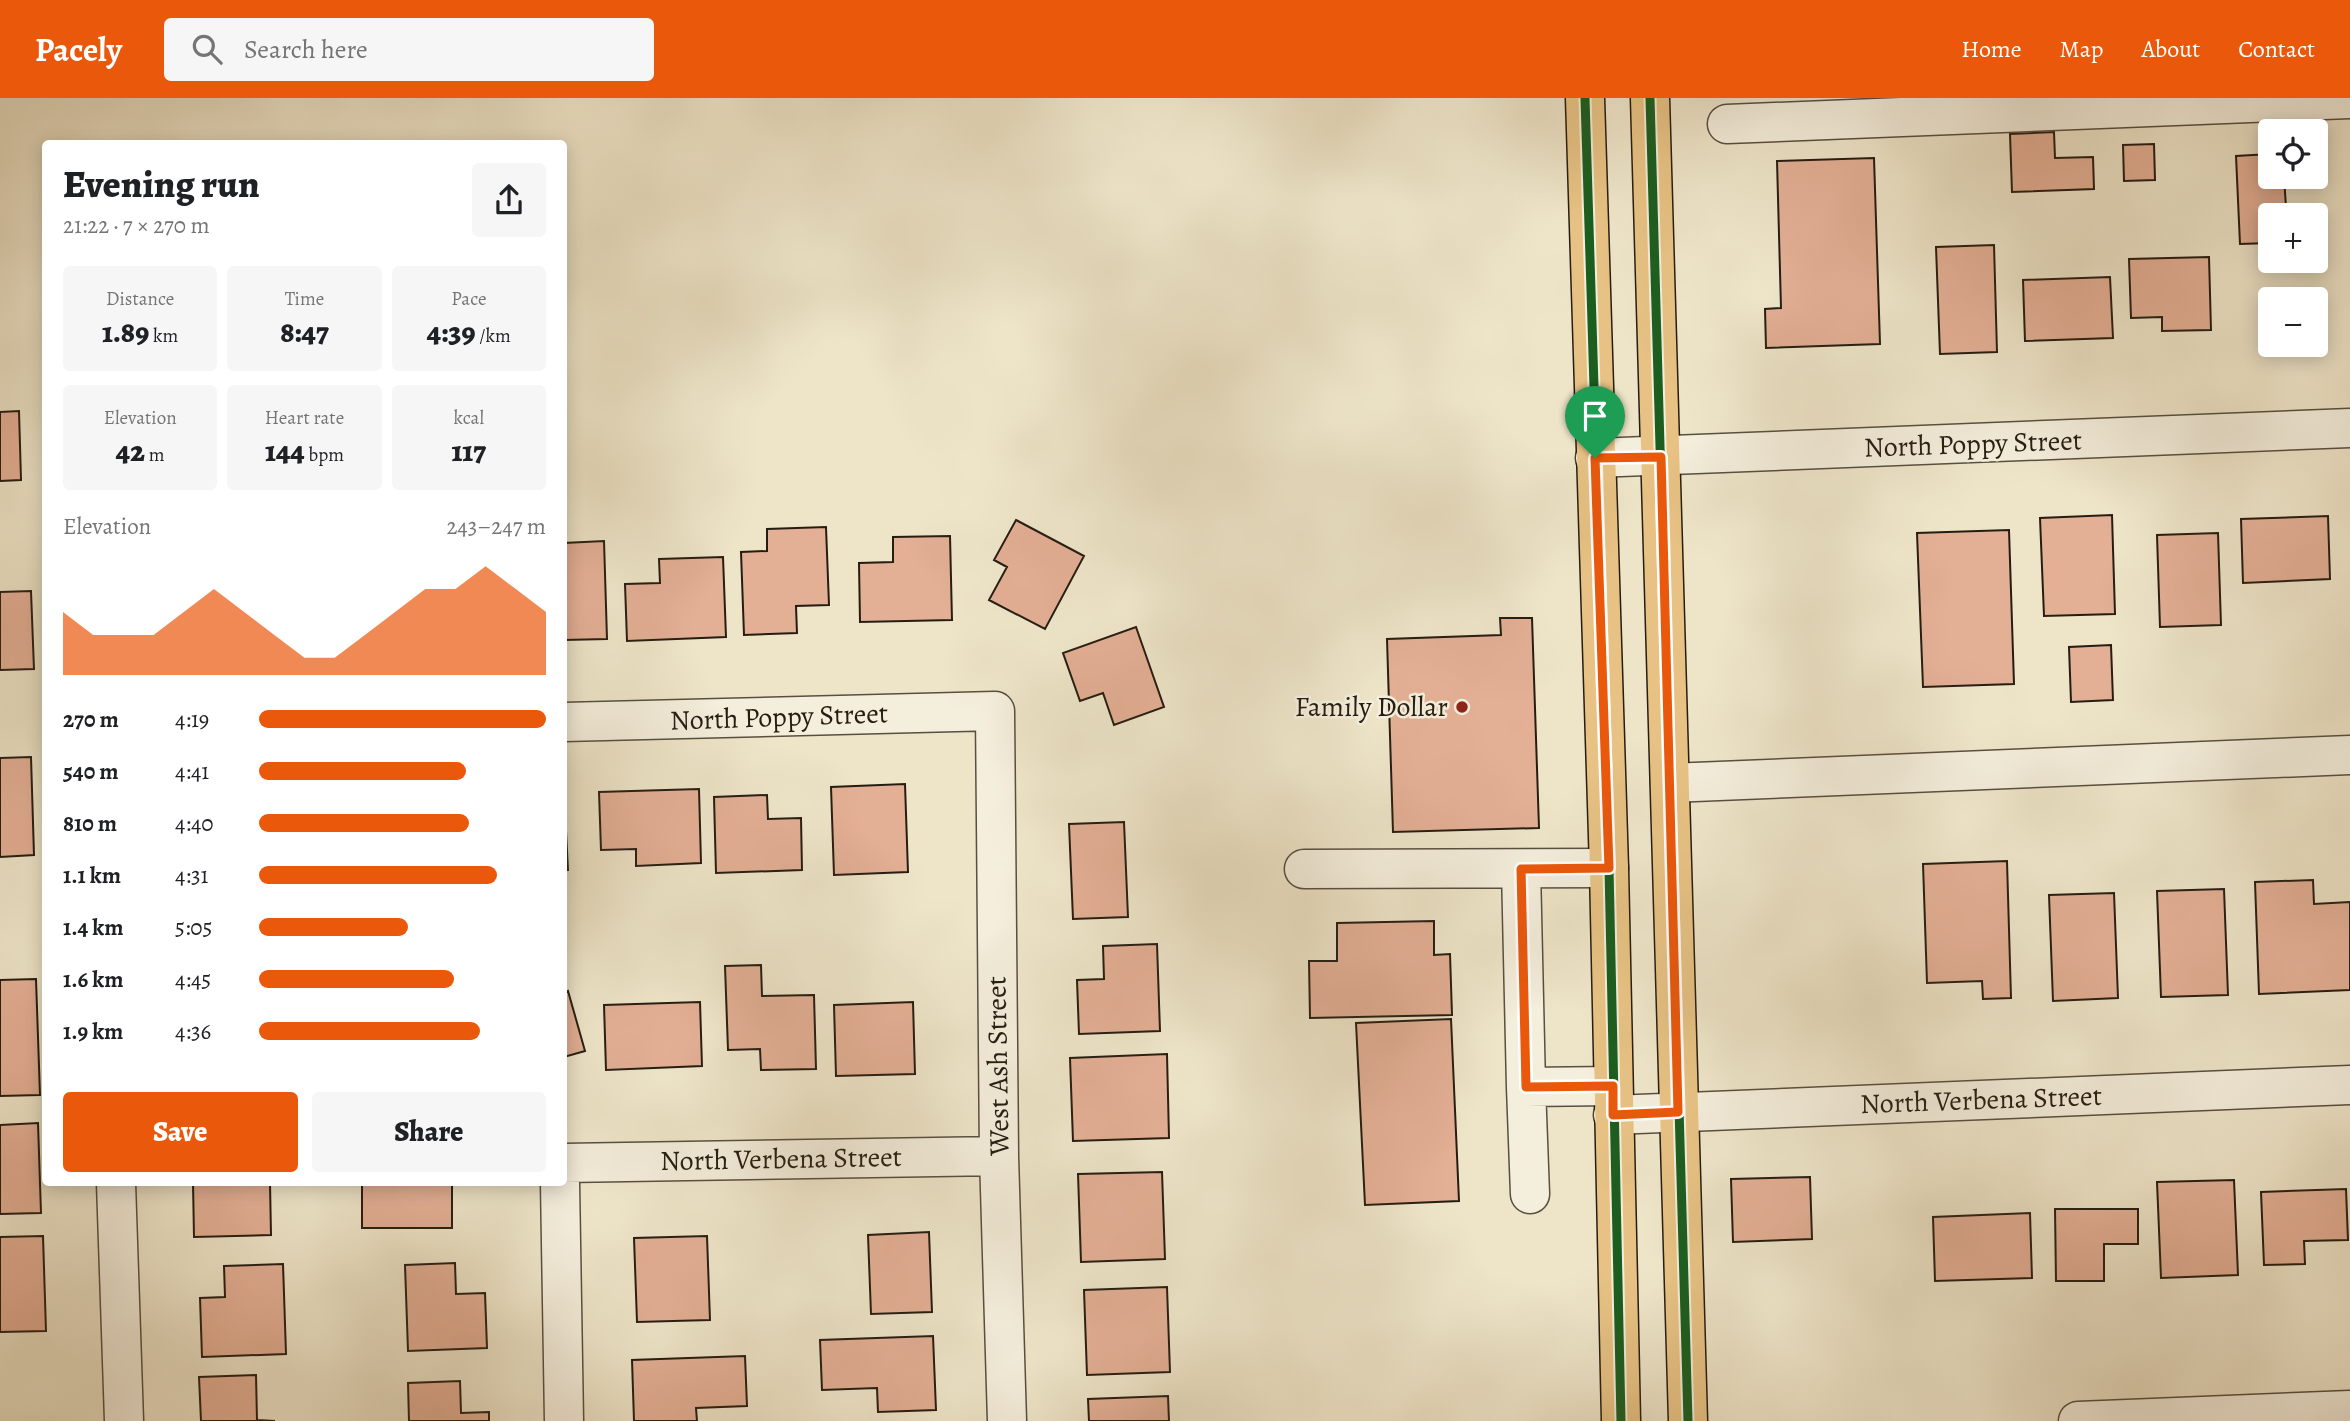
<!DOCTYPE html>
<meta charset="utf-8">
<style>
body{margin:0;font-family:Alegreya,serif;background:#f6f6f6;color:#202124;height:100vh;display:flex;flex-direction:column;font-size:26px;white-space:nowrap}
*{box-sizing:border-box;margin:0}
p{font-size:23px;color:#757577}
.icon{flex:none;width:38px;height:38px;fill:none;stroke:currentColor;stroke-width:2;stroke-linecap:round;stroke-linejoin:round}
.map{position:relative;flex:1;overflow:hidden}
.drawer{position:absolute;left:42px;top:42px;width:525px;height:1046px;display:flex;flex-direction:column;background:#fff;border-radius:7px;box-shadow:0 4px 18px #0003}
.drawer>*{flex:none}
.buttons{position:absolute;left:2258px;top:21px;display:grid;gap:14px}
.buttons a{display:grid;place-items:center;width:70px;height:70px;border-radius:7px;background:#fff;box-shadow:0 4px 18px #0003;font-size:35px}
.pin{position:absolute;display:grid;place-items:center;width:60px;height:60px;color:#fff;margin:-72px -30px;border-radius:50% 50% 50% 0;rotate:-45deg;box-shadow:0 0 7px #0007}
.pin .icon{rotate:45deg}
.round{display:grid;place-items:center;flex:none;width:74px;height:74px;border-radius:7px;background:#f6f6f6}
.headline{display:flex;align-items:center;justify-content:space-between;height:119px;padding:0 21px}
h1{font-size:38px;font-weight:800;line-height:52px}
.figures{display:grid;grid-template-columns:repeat(3,1fr);gap:10px;height:119px;padding:7px 21px}
.figures div{display:grid;align-content:center;border-radius:7px;background:#f6f6f6;text-align:center}
.figures b{font-size:30px;font-weight:800}
.figures small{font-size:19px;font-weight:400}
.figures p{font-size:19px}
.chart{height:196px;padding:14px 21px}
.chart p{display:flex;justify-content:space-between}
.chart svg{width:100%;height:126px;margin-top:7px;fill:#ea580c;opacity:.7}
.primary-button{display:flex;gap:14px;margin-top:auto;padding:14px 21px}
.primary-button a{flex:1;height:80px;border-radius:7px;background:#ea580c;color:#fff;font-size:28px;font-weight:800;line-height:80px;text-align:center}
.primary-button a+a{background:#f6f6f6;color:#202124}
ul{padding:0 21px;list-style:none;font-size:23px}
li{display:grid;grid-template-columns:112px 84px 1fr;align-items:center;height:52px}
li i{height:18px;border-radius:9px;background:#ea580c}
header{display:flex;align-items:center;gap:42px;box-sizing:border-box;height:98px;padding:0 35px;background:#ea580c;color:#fff}
header strong{font-size:33px}
nav{display:flex;gap:38px;margin-inline-start:auto;font-size:24px}
.search{width:490px;height:63px;background:#f6f6f6;display:flex;align-items:center;gap:18px;box-sizing:border-box;padding:0 24px;border-radius:7px;color:#757577;font-size:26px}
.map>svg:first-child{display:block}
.building{fill:#e3af95;stroke:#261d12;stroke-width:2}
.lines{fill:none;stroke-linecap:round;stroke-linejoin:round}
.minor-casing{stroke:#584f40;stroke-width:41}
.major-casing{stroke:#261d12;stroke-width:41}
.minor{stroke:#f4eedc;stroke-width:38}
.major{stroke:#e7c284;stroke-width:38}
.cycleway-casing{stroke:#f4eedc;stroke-width:13}
.cycleway{stroke:#1b5e20;stroke-width:9}
.route-casing{stroke:#fff;stroke-width:14}
.route{stroke:#ea580c;stroke-width:9}
.poi-dot{fill:#8f2418;stroke:#f4eedc;stroke-width:2.5}
.labels{text-anchor:middle;dominant-baseline:central;stroke-width:5;stroke-linejoin:round;paint-order:stroke}
.street-label{font-size:28px;fill:#261d12;stroke:#f4eedc}
.poi-label{font-size:28px;fill:#261d12;stroke:#f4eedc;text-anchor:end}
</style>
<header>
<strong>Pacely</strong>
<div class="search"><svg class="icon" aria-label="search" viewBox="0 0 24 24"><circle cx="10" cy="10" r="6"/><path d="M15 15l6 6"/></svg>Search here</div>
<nav><a>Home</a><a>Map</a><a>About</a><a>Contact</a></nav>
</header>
<div class="map">
<svg width="2350" height="1323" viewBox="0 0 2350 1323">
<rect width="100%" height="100%" fill="#eee5c9"/>
<filter id="stains"><feTurbulence type="fractalNoise" baseFrequency=".00286" numOctaves="4"/><feColorMatrix values="0 0 0 0 .2 0 0 0 0 .09 0 0 0 0 .02 0 0 0 .5 -.17"/></filter>
<radialGradient id="worn" r=".72"><stop offset=".6" stop-color="#630" stop-opacity="0"/><stop offset="1" stop-color="#630" stop-opacity=".3"/></radialGradient>
<!-- building -->
<path class="building" d="M 2054,34 L 2055,60 L 2093,59 L 2094,91 L 2012,94 L 2010,36 Z
M 2154,46 L 2155,82 L 2124,83 L 2123,47 Z
M 2270,56 L 2270,79 L 2284,79 L 2286,109 L 2321,107 L 2323,142 L 2315,143 L 2315,117 L 2270,117 L 2270,145 L 2240,146 L 2236,58 Z
M 1874,60 L 1880,246 L 1766,250 L 1765,211 L 1781,210 L 1777,63 Z
M 1994,147 L 1997,254 L 1940,256 L 1936,149 Z
M 2209,159 L 2211,232 L 2162,233 L 2162,219 L 2131,220 L 2129,161 Z
M 2110,179 L 2113,240 L 2025,243 L 2023,182 Z
M 19,313 L 21,382 L 0,383 L 0,314 Z
M 2112,417 L 2115,516 L 2044,518 L 2040,420 Z
M 2328,418 L 2330,481 L 2243,485 L 2241,421 Z
M 1016,422 L 1084,458 L 1045,531 L 989,502 L 1007,469 L 994,462 Z
M 826,429 L 829,507 L 796,508 L 797,535 L 744,537 L 741,454 L 767,453 L 767,431 Z
M 2009,432 L 2014,586 L 1923,589 L 1917,435 Z
M 2218,435 L 2221,527 L 2160,529 L 2157,437 Z
M 950,438 L 952,522 L 860,524 L 859,465 L 893,464 L 893,439 Z
M 604,443 L 607,541 L 564,542 L 564,445 Z
M 723,459 L 726,539 L 627,543 L 625,486 L 660,485 L 659,461 Z
M 31,493 L 34,571 L 0,572 L 0,494 Z
M 1500,520 L 1532,520 L 1539,730 L 1393,734 L 1387,541 L 1501,537 Z
M 1136,529 L 1164,609 L 1114,627 L 1103,595 L 1080,603 L 1063,555 Z
M 2111,547 L 2113,602 L 2071,604 L 2069,549 Z
M 31,659 L 34,757 L 0,759 L 0,660 Z
M 905,686 L 908,774 L 834,777 L 831,689 Z
M 699,691 L 701,765 L 636,768 L 636,751 L 601,752 L 599,694 Z
M 564,694 L 568,772 L 564,772 Z
M 767,697 L 768,721 L 801,720 L 802,772 L 716,775 L 714,699 Z
M 1124,724 L 1128,819 L 1073,821 L 1069,726 Z
M 2007,763 L 2011,900 L 1983,901 L 1982,883 L 1927,885 L 1923,766 Z
M 2313,782 L 2314,806 L 2350,804 L 2350,892 L 2259,896 L 2255,784 Z
M 2224,791 L 2228,897 L 2161,899 L 2157,793 Z
M 2114,795 L 2118,900 L 2053,903 L 2049,797 Z
M 1434,823 L 1434,857 L 1450,856 L 1452,917 L 1310,920 L 1309,863 L 1337,863 L 1337,825 Z
M 1157,846 L 1160,933 L 1079,936 L 1077,882 L 1104,881 L 1103,848 Z
M 761,867 L 762,898 L 814,897 L 816,971 L 761,972 L 760,951 L 728,952 L 725,868 Z
M 36,881 L 40,997 L 0,998 L 0,882 Z
M 568,893 L 585,953 L 564,959 L 564,895 Z
M 700,904 L 702,968 L 606,972 L 604,907 Z
M 913,904 L 915,976 L 836,978 L 834,907 Z
M 1451,921 L 1459,1103 L 1365,1107 L 1356,925 Z
M 1167,956 L 1169,1040 L 1073,1043 L 1070,960 Z
M 38,1025 L 41,1115 L 0,1116 L 0,1027 Z
M 1162,1074 L 1165,1161 L 1081,1164 L 1078,1076 Z
M 1810,1079 L 1812,1141 L 1733,1144 L 1731,1081 Z
M 2234,1082 L 2238,1177 L 2161,1180 L 2157,1084 Z
M 193,1085 L 270,1085 L 271,1137 L 194,1139 Z
M 362,1085 L 452,1085 L 452,1130 L 362,1130 Z
M 2346,1091 L 2348,1142 L 2304,1143 L 2305,1166 L 2264,1167 L 2261,1094 Z
M 2055,1111 L 2138,1111 L 2138,1146 L 2104,1146 L 2104,1183 L 2056,1183 Z
M 2030,1115 L 2032,1180 L 1935,1183 L 1933,1119 Z
M 929,1134 L 932,1214 L 871,1216 L 868,1137 Z
M 43,1138 L 46,1233 L 0,1234 L 0,1139 Z
M 707,1138 L 710,1222 L 637,1224 L 634,1140 Z
M 455,1165 L 456,1196 L 485,1195 L 487,1250 L 408,1253 L 405,1167 Z
M 283,1166 L 286,1256 L 202,1259 L 200,1200 L 225,1199 L 224,1168 Z
M 1167,1189 L 1170,1274 L 1087,1277 L 1084,1192 Z
M 933,1238 L 936,1312 L 878,1314 L 877,1290 L 822,1292 L 820,1242 Z
M 745,1258 L 747,1308 L 696,1310 L 697,1323 L 634,1323 L 632,1262 Z
M 256,1277 L 257,1322 L 275,1323 L 201,1323 L 199,1279 Z
M 460,1283 L 461,1315 L 489,1314 L 489,1323 L 409,1323 L 408,1285 Z
M 1168,1298 L 1169,1323 L 1089,1323 L 1088,1301 Z"/>
<g class="lines">
<!-- minor casing -->
<g class="minor-casing">
<path id="minor" d="M 1727,26 L 2350,1
M 1595,360 L 2350,330
M 564,624 L 995,613 L 999,1058 L 1007,1323
M 1670,685 L 2350,657
M 1304,771 L 1609,770
M 1521,771 L 1526,989 L 1613,988
M 1526,989 L 1530,1096
M 1613,1017 L 2350,987
M 564,1065 L 999,1058
M 116,1085 L 124,1323
M 560,1085 L 564,1323
M 2078,1323 L 2350,1312"/>
</g>
<!-- major casing -->
<g class="major-casing">
<path id="major" d="M 1585,0 L 1609,770 L 1621,1323
M 1650,0 L 1688,1323"/>
</g>
<!-- minor -->
<use href="#minor" class="minor"/>
<!-- major -->
<use href="#major" class="major"/>
<!-- cycleway casing -->
<g class="cycleway-casing">
<path id="cycleway" d="M 1585,0 L 1609,770 L 1621,1323
M 1650,0 L 1688,1323"/>
</g>
<!-- cycleway -->
<use href="#cycleway" class="cycleway"/>
</g>
<g class="lines">
<!-- route casing -->
<g class="route-casing">
<path id="route" d="M 1661,359 L 1678,1014 L 1613,1017 L 1613,988 L 1526,989 L 1521,771 L 1609,770 L 1595,360 Z"/>
</g>
<!-- route -->
<use href="#route" class="route"/>
</g>
<!-- markers -->
<circle class="poi-dot" cx="1462" cy="609" r="7"/>
<g class="labels">
<!-- street labels -->
<g class="street-label">
<text transform="translate(1973 346) rotate(-2)">North Poppy Street</text>
<text transform="translate(779 619) rotate(-2)">North Poppy Street</text>
<text transform="translate(998 968) rotate(-91)">West Ash Street</text>
<text transform="translate(1981 1002) rotate(-2)">North Verbena Street</text>
<text transform="translate(781 1061) rotate(-1)">North Verbena Street</text>
</g>
<!-- poi labels -->
<g class="poi-label">
<text x="1448" y="609">Family Dollar</text>
</g>
</g>
<rect width="100%" height="100%" filter="url(#stains)"/>
<rect width="100%" height="100%" fill="url(#worn)"/>
</svg>
<div class="buttons">
<a><svg class="icon" aria-label="locate" viewBox="0 0 24 24"><circle cx="12" cy="12" r="6"/><path d="M12 2v4M12 18v4M2 12h4M18 12h4"/></svg></a>
<a>+</a>
<a>−</a>
</div>
<div class="pin" style="left:1595px;top:360px;background:#1e9e55"><svg class="icon" aria-label="arrive" viewBox="0 0 24 24"><path d="M6 21V4h12l-3 4 3 4H6"/></svg></div>
<section class="drawer">
<div class="headline"><div><h1>Evening run</h1><p>21:22 · 7 × 270 m</p></div><a class="round"><svg class="icon" aria-label="share" viewBox="0 0 24 24"><path d="M12 15V3M7 8l5-5 5 5M5 13v7h14v-7"/></svg></a></div>
<div class="figures">
<div><p>Distance</p><b>1.89<small> km</small></b></div>
<div><p>Time</p><b>8:47</b></div>
<div><p>Pace</p><b>4:39<small> /km</small></b></div>
</div>
<div class="figures">
<div><p>Elevation</p><b>42<small> m</small></b></div>
<div><p>Heart rate</p><b>144<small> bpm</small></b></div>
<div><p>kcal</p><b>117</b></div>
</div>
<div class="chart"><p><span>Elevation</span>243–247 m</p>
<svg viewBox="0 0 160 44" preserveAspectRatio="none"><path d="M0 44V22L10 30L20 30L30 30L40 22L50 14L60 22L70 30L80 38L90 38L100 30L110 22L120 14L130 14L140 6L150 14L160 22V44z"/></svg>
</div>
<ul>
<li><b>270 m</b>4:19<i style="width:100%"></i></li>
<li><b>540 m</b>4:41<i style="width:72%"></i></li>
<li><b>810 m</b>4:40<i style="width:73%"></i></li>
<li><b>1.1 km</b>4:31<i style="width:83%"></i></li>
<li><b>1.4 km</b>5:05<i style="width:52%"></i></li>
<li><b>1.6 km</b>4:45<i style="width:68%"></i></li>
<li><b>1.9 km</b>4:36<i style="width:77%"></i></li>
</ul>
<div class="primary-button"><a>Save</a><a>Share</a></div>
</section>
</div>
